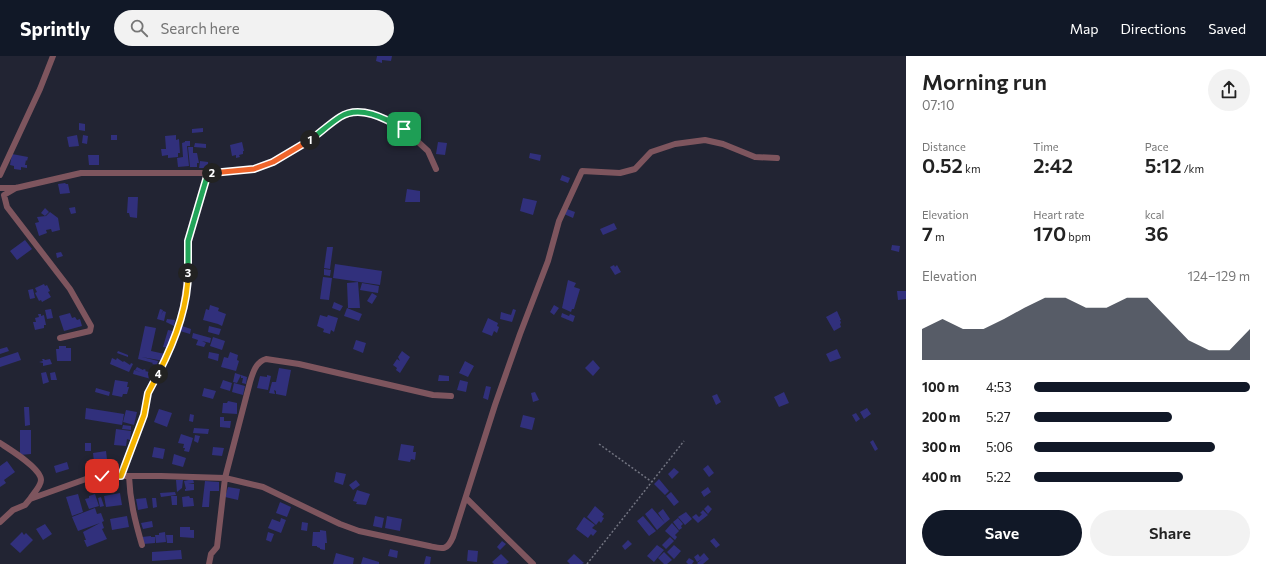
<!DOCTYPE html>
<meta charset="utf-8">
<style>
body{margin:0;font-family:Commissioner,sans-serif;background:#f2f2f2;color:#222;height:100vh;display:flex;flex-direction:column;font-size:15px;white-space:nowrap}
*{box-sizing:border-box;margin:0}
p{font-size:13px;color:#767676}
.icon{flex:none;width:22px;height:22px;fill:none;stroke:currentColor;stroke-width:2;stroke-linecap:round;stroke-linejoin:round}
.map{position:relative;flex:1;overflow:hidden}
.drawer{display:flex;flex-direction:column;background:#fff;width:360px}
.drawer>*{flex:none}
.pin{position:absolute;display:grid;place-items:center;width:34px;height:34px;color:#fff;margin:-17px;border-radius:8px;box-shadow:0 2px 6px #0006}
.km{position:absolute;width:20px;height:20px;margin:-10px;border-radius:50%;background:#222;color:#fff;font-size:11px;line-height:20px;text-align:center}
.round{display:grid;place-items:center;flex:none;width:42px;height:42px;border-radius:21px;background:#f2f2f2}
.overview{display:flex;align-items:center;justify-content:space-between;height:68px;padding:0 16px}
h1{font-size:22px;font-weight:600;line-height:30px}
.metrics{display:grid;grid-template-columns:repeat(3,1fr);gap:6px;height:68px;padding:4px 16px}
.metrics div{display:grid;align-content:center}
.metrics b{font-size:20px;font-weight:600}
.metrics small{font-size:11px;font-weight:400}
.metrics p{font-size:11px}
.chart{height:112px;padding:8px 16px}
.chart p{display:flex;justify-content:space-between}
.chart svg{width:100%;height:72px;margin-top:4px;fill:#111827;opacity:.7}
.primary-button{display:flex;gap:8px;margin-top:auto;padding:8px 16px}
.primary-button a{flex:1;height:46px;border-radius:24px;background:#111827;color:#fff;font-size:16px;font-weight:600;line-height:46px;text-align:center}
.primary-button a+a{background:#f2f2f2;color:#222}
ul{padding:0 16px;list-style:none;font-size:13px}
li{display:grid;grid-template-columns:64px 48px 1fr;align-items:center;height:30px}
li i{height:10px;border-radius:5px;background:#111827}
header{display:flex;align-items:center;gap:24px;box-sizing:border-box;height:56px;padding:0 20px;background:#111827;color:#fff}
header strong{font-size:19px}
nav{display:flex;gap:22px;margin-inline-start:auto;font-size:14px}
.search{width:280px;height:36px;background:#f2f2f2;display:flex;align-items:center;gap:10px;box-sizing:border-box;padding:0 14px;border-radius:22px;color:#767676;font-size:15px}
main{display:flex;flex:1;min-height:0}
.map>svg:first-child{display:block}
.building{fill:#31307c}
.lines{fill:none;stroke-linecap:round;stroke-linejoin:round}
.path{stroke:#727481;stroke-width:1.5;stroke-dasharray:2 2;stroke-linecap:butt}
.street{stroke:#7e555e;stroke-width:6}
.split-1-casing{stroke:#fff;stroke-width:8}
.split-2-casing{stroke:#fff;stroke-width:8}
.split-3-casing{stroke:#fff;stroke-width:8}
.split-4-casing{stroke:#fff;stroke-width:8}
.split-5-casing{stroke:#fff;stroke-width:8}
.split-1{stroke:#22a559;stroke-width:5}
.split-2{stroke:#f0652b;stroke-width:5}
.split-3{stroke:#22a559;stroke-width:5}
.split-4{stroke:#f5b400;stroke-width:5}
.split-5{stroke:#f5b400;stroke-width:5}
</style>
<header>
<strong>Sprintly</strong>
<div class="search"><svg class="icon" aria-label="search" viewBox="0 0 24 24"><circle cx="10" cy="10" r="6"/><path d="M15 15l6 6"/></svg>Search here</div>
<nav><a>Map</a><a>Directions</a><a>Saved</a></nav>
</header>
<main>
<div class="map">
<svg width="906" height="508" viewBox="0 0 906 508">
<rect width="100%" height="100%" fill="#222433"/>
<!-- building -->
<path class="building" d="M 377,0 L 392,0 L 391,5 L 382,4 L 382,7 L 376,5 Z
M 79,67 L 85,68 L 85,75 L 79,74 Z
M 203,72 L 203,76 L 192,77 L 192,73 Z
M 77,79 L 79,90 L 69,91 L 67,81 Z
M 83,79 L 88,80 L 87,88 L 82,87 Z
M 111,79 L 117,79 L 117,84 L 111,84 Z
M 176,79 L 176,84 L 179,83 L 180,97 L 178,97 L 178,101 L 168,102 L 168,99 L 162,100 L 161,93 L 166,93 L 165,80 Z
M 185,85 L 190,85 L 190,90 L 187,90 L 189,110 L 178,111 L 177,102 L 183,101 L 182,87 L 185,86 Z
M 242,86 L 244,95 L 243,95 L 243,98 L 239,99 L 240,101 L 236,102 L 236,99 L 232,100 L 230,89 Z
M 438,86 L 447,87 L 445,99 L 436,98 Z
M 195,87 L 206,88 L 206,92 L 194,91 Z
M 188,91 L 193,91 L 193,97 L 197,97 L 199,107 L 197,107 L 197,111 L 190,111 Z
M 530,97 L 541,99 L 540,105 L 529,102 Z
M 12,98 L 28,101 L 27,105 L 26,104 L 25,109 L 27,109 L 27,112 L 21,111 L 21,114 L 14,113 L 14,110 L 10,109 Z
M 88,99 L 99,99 L 99,109 L 89,109 Z
M 200,105 L 208,106 L 208,112 L 199,112 Z
M 562,119 L 570,122 L 568,127 L 560,124 Z
M 65,127 L 66,128 L 68,128 L 70,137 L 60,138 L 58,128 Z
M 407,133 L 420,135 L 420,146 L 405,146 Z
M 128,141 L 138,141 L 137,162 L 130,161 L 129,157 L 127,157 Z
M 523,142 L 537,145 L 533,159 L 520,155 Z
M 75,151 L 76,157 L 71,158 L 69,152 Z
M 45,152 L 49,156 L 45,160 L 41,157 Z
M 567,153 L 575,156 L 573,162 L 564,158 Z
M 50,156 L 58,162 L 60,174 L 52,176 L 51,173 L 46,174 L 47,177 L 39,180 L 35,167 L 39,166 L 37,161 L 46,160 Z
M 614,167 L 617,173 L 603,179 L 600,173 Z
M 25,184 L 32,193 L 17,204 L 10,195 Z
M 892,189 L 900,190 L 899,196 L 891,194 Z
M 327,191 L 333,191 L 330,213 L 324,212 Z
M 61,196 L 63,200 L 57,202 L 56,197 Z
M 335,208 L 382,215 L 380,229 L 333,222 Z
M 614,209 L 615,211 L 617,209 L 621,216 L 615,219 L 610,211 Z
M 324,213 L 331,214 L 330,220 L 324,219 Z
M 323,221 L 332,222 L 329,244 L 320,243 Z
M 568,224 L 576,227 L 574,231 L 580,233 L 574,253 L 572,253 L 571,256 L 562,252 Z
M 358,226 L 360,252 L 348,252 L 347,227 Z
M 362,227 L 379,230 L 378,237 L 360,234 Z
M 44,228 L 45,230 L 47,229 L 50,235 L 48,236 L 51,241 L 42,246 L 41,244 L 39,245 L 35,237 L 37,236 L 35,232 Z
M 33,233 L 35,242 L 30,243 L 28,234 Z
M 897,235 L 906,235 L 906,243 L 898,244 Z
M 372,237 L 377,240 L 372,248 L 367,245 Z
M 334,246 L 343,250 L 340,255 L 332,252 Z
M 210,249 L 219,252 L 218,255 L 226,258 L 222,270 L 218,268 L 203,264 L 206,253 L 209,254 Z
M 554,249 L 559,252 L 554,259 L 550,256 Z
M 347,252 L 362,258 L 359,265 L 344,260 Z
M 51,253 L 53,262 L 47,263 L 45,254 Z
M 160,253 L 163,254 L 161,259 L 163,255 L 166,256 L 164,265 L 157,263 Z
M 513,253 L 516,254 L 512,266 L 500,263 L 501,256 L 511,259 Z
M 837,255 L 841,264 L 840,264 L 841,267 L 840,268 L 841,271 L 834,275 L 826,261 Z
M 70,257 L 72,262 L 75,261 L 77,264 L 80,263 L 82,270 L 64,275 L 59,260 Z
M 562,257 L 569,260 L 570,258 L 575,260 L 573,266 L 561,261 Z
M 38,258 L 41,258 L 41,260 L 44,259 L 46,269 L 44,269 L 44,272 L 35,274 L 33,266 L 36,266 L 35,262 L 39,261 Z
M 320,259 L 327,261 L 328,259 L 338,262 L 334,276 L 331,274 L 330,278 L 323,276 L 324,273 L 317,270 Z
M 488,262 L 498,267 L 497,270 L 499,271 L 497,277 L 494,275 L 492,280 L 482,276 Z
M 167,263 L 175,264 L 174,270 L 166,266 Z
M 145,270 L 156,272 L 151,295 L 165,298 L 164,305 L 142,301 L 158,305 L 157,309 L 152,308 L 153,307 L 138,303 Z
M 182,270 L 191,273 L 190,278 L 180,275 Z
M 209,270 L 221,273 L 219,279 L 208,276 Z
M 168,274 L 173,275 L 169,292 L 163,291 Z
M 193,277 L 211,282 L 210,287 L 202,285 L 206,287 L 204,291 L 196,289 L 198,284 L 192,282 Z
M 213,281 L 225,285 L 222,294 L 210,290 Z
M 356,284 L 366,287 L 363,297 L 353,293 Z
M 59,290 L 66,290 L 66,292 L 71,292 L 71,305 L 57,305 L 56,293 L 59,293 Z
M 7,291 L 9,295 L 0,298 L 0,293 Z
M 837,293 L 841,302 L 830,306 L 826,298 Z
M 118,295 L 128,299 L 128,301 L 117,297 Z
M 402,295 L 410,301 L 400,317 L 396,314 L 397,312 L 393,309 L 397,303 L 400,305 L 398,301 Z
M 18,296 L 21,304 L 0,311 L 0,302 Z
M 209,296 L 219,298 L 218,305 L 208,302 Z
M 230,296 L 238,299 L 237,304 L 239,305 L 236,315 L 221,311 L 224,301 L 228,302 Z
M 112,302 L 116,304 L 117,302 L 123,306 L 124,305 L 130,309 L 131,307 L 133,308 L 129,316 L 110,308 Z
M 42,303 L 44,303 L 45,304 L 50,303 L 52,308 L 43,310 L 43,307 L 39,306 L 43,305 Z
M 593,304 L 600,312 L 593,320 L 585,312 Z
M 465,305 L 474,310 L 468,321 L 459,317 Z
M 137,311 L 143,314 L 144,313 L 146,314 L 145,315 L 149,316 L 148,318 L 152,319 L 151,323 L 133,318 L 134,314 L 141,316 L 135,314 Z
M 279,312 L 291,314 L 286,340 L 276,338 L 276,335 L 274,334 L 275,338 L 269,337 L 272,326 L 276,326 Z
M 46,316 L 49,326 L 43,328 L 41,317 Z
M 55,316 L 57,324 L 51,324 L 50,317 Z
M 235,317 L 241,319 L 237,327 L 233,326 Z
M 241,319 L 247,321 L 246,328 L 242,327 L 243,322 L 241,322 Z
M 267,319 L 271,320 L 268,334 L 257,332 L 260,320 L 267,321 Z
M 439,319 L 449,320 L 449,325 L 438,325 Z
M 115,324 L 128,326 L 127,331 L 129,331 L 127,338 L 123,338 L 122,341 L 112,339 Z
M 223,324 L 232,327 L 230,335 L 220,332 Z
M 460,324 L 468,326 L 466,336 L 457,334 Z
M 234,327 L 245,330 L 243,339 L 232,336 Z
M 486,330 L 491,331 L 488,344 L 483,342 Z
M 96,332 L 110,336 L 109,340 L 95,336 Z
M 204,332 L 216,335 L 213,343 L 202,340 Z
M 535,336 L 539,344 L 533,346 L 531,337 Z
M 784,336 L 789,347 L 779,351 L 774,341 Z
M 717,338 L 721,346 L 716,349 L 712,340 Z
M 228,345 L 237,347 L 237,358 L 222,357 L 223,347 L 227,347 Z
M 24,351 L 29,351 L 30,369 L 25,370 Z
M 86,352 L 124,358 L 122,369 L 85,363 Z
M 867,352 L 871,358 L 864,363 L 860,356 Z
M 159,353 L 172,357 L 167,371 L 154,366 Z
M 126,354 L 137,356 L 134,369 L 123,366 Z
M 856,357 L 860,363 L 856,366 L 852,359 Z
M 190,358 L 194,359 L 193,366 L 189,365 Z
M 523,359 L 535,362 L 532,374 L 520,371 Z
M 220,361 L 224,361 L 224,365 L 231,365 L 230,372 L 220,371 Z
M 123,369 L 131,370 L 131,374 L 122,373 Z
M 194,372 L 209,373 L 208,378 L 193,377 Z
M 116,373 L 131,375 L 130,384 L 127,383 L 126,390 L 114,389 Z
M 20,374 L 31,374 L 31,398 L 20,399 Z
M 181,378 L 193,382 L 189,396 L 184,395 L 185,392 L 183,392 L 184,388 L 178,387 Z
M 195,379 L 200,380 L 198,387 L 194,385 Z
M 873,384 L 878,393 L 875,395 L 870,386 Z
M 85,387 L 91,387 L 91,395 L 85,395 Z
M 401,388 L 414,390 L 413,396 L 416,396 L 415,404 L 411,403 L 410,406 L 398,404 Z
M 154,391 L 165,393 L 163,403 L 152,401 Z
M 213,391 L 224,392 L 222,400 L 212,399 Z
M 106,395 L 108,412 L 89,415 L 88,407 L 94,406 L 93,397 Z
M 174,398 L 186,402 L 183,411 L 172,408 Z
M 7,405 L 15,416 L 4,424 L 6,427 L 0,431 L 0,410 Z
M 67,406 L 69,413 L 56,417 L 54,410 Z
M 708,409 L 714,417 L 709,421 L 703,413 Z
M 674,412 L 679,416 L 672,423 L 668,418 Z
M 336,416 L 346,418 L 343,429 L 334,426 Z
M 193,423 L 194,427 L 188,428 L 194,428 L 194,434 L 185,435 L 185,433 L 186,433 L 184,425 Z
M 659,423 L 669,435 L 665,439 L 654,428 Z
M 176,424 L 183,424 L 182,432 L 177,436 Z
M 356,424 L 360,429 L 353,434 L 349,429 Z
M 205,425 L 219,426 L 219,435 L 210,435 L 209,451 L 202,451 Z
M 228,431 L 240,433 L 238,444 L 225,441 Z
M 708,431 L 711,436 L 704,441 L 701,436 Z
M 357,434 L 370,438 L 366,449 L 356,448 L 357,446 L 353,445 Z
M 175,436 L 176,439 L 161,441 L 160,437 Z
M 671,436 L 679,446 L 674,450 L 666,440 Z
M 120,437 L 122,449 L 106,451 L 104,440 Z
M 78,438 L 83,456 L 72,460 L 66,441 Z
M 95,438 L 99,450 L 89,453 L 85,443 L 89,442 L 89,440 Z
M 171,440 L 177,440 L 177,449 L 172,449 Z
M 189,440 L 190,442 L 193,442 L 194,450 L 183,451 L 182,441 Z
M 101,441 L 104,450 L 100,451 L 98,442 Z
M 146,442 L 148,452 L 138,454 L 136,443 Z
M 152,442 L 156,442 L 157,451 L 153,452 Z
M 280,446 L 291,451 L 287,461 L 276,457 Z
M 708,449 L 712,453 L 708,458 L 704,453 Z
M 595,450 L 604,458 L 602,461 L 604,462 L 601,467 L 599,465 L 596,469 L 587,461 Z
M 95,452 L 97,458 L 101,457 L 104,465 L 102,466 L 104,472 L 102,473 L 107,483 L 87,491 L 84,484 L 86,484 L 83,476 L 100,467 L 78,475 L 72,461 Z
M 652,452 L 665,467 L 657,474 L 645,458 Z
M 663,453 L 670,463 L 665,467 L 658,457 Z
M 703,454 L 708,459 L 698,467 L 692,461 L 696,458 L 699,461 L 702,458 L 700,457 Z
M 686,456 L 692,463 L 685,469 L 678,461 Z
M 127,460 L 129,471 L 112,474 L 110,463 Z
M 375,460 L 384,462 L 382,472 L 373,470 Z
M 387,460 L 402,463 L 400,475 L 385,472 Z
M 643,460 L 656,475 L 649,480 L 637,465 Z
M 584,461 L 595,469 L 592,472 L 597,475 L 593,480 L 591,478 L 588,482 L 576,473 Z
M 281,462 L 286,464 L 281,477 L 268,472 L 272,463 L 280,466 Z
M 678,462 L 683,468 L 681,470 L 682,472 L 679,474 L 673,466 Z
M 152,465 L 153,471 L 143,473 L 141,467 Z
M 302,466 L 308,467 L 307,475 L 301,474 Z
M 672,467 L 679,475 L 675,479 L 677,481 L 675,484 L 665,475 Z
M 45,468 L 52,478 L 43,484 L 36,473 Z
M 180,471 L 190,471 L 190,474 L 194,474 L 194,482 L 180,481 Z
M 320,474 L 326,475 L 327,487 L 325,487 L 325,494 L 320,493 L 320,492 L 317,491 L 317,490 L 312,490 L 313,476 L 320,476 Z
M 22,476 L 24,479 L 26,477 L 33,484 L 20,497 L 10,488 Z
M 165,476 L 166,486 L 156,487 L 155,479 L 159,479 L 159,477 Z
M 268,476 L 274,478 L 271,486 L 266,484 Z
M 166,479 L 173,479 L 173,487 L 167,487 Z
M 151,480 L 151,481 L 155,481 L 155,487 L 143,488 L 142,481 Z
M 670,481 L 674,485 L 666,493 L 662,489 Z
M 714,482 L 720,489 L 716,492 L 710,485 Z
M 628,484 L 632,488 L 625,494 L 622,490 Z
M 502,485 L 506,488 L 500,494 L 497,491 Z
M 657,489 L 664,494 L 654,506 L 647,500 Z
M 674,489 L 681,495 L 674,503 L 667,496 Z
M 390,493 L 398,495 L 397,502 L 388,500 Z
M 181,494 L 182,503 L 152,505 L 152,496 Z
M 468,494 L 478,495 L 477,506 L 467,505 Z
M 664,496 L 672,504 L 667,508 L 664,508 L 658,502 Z
M 336,497 L 354,502 L 353,508 L 333,508 Z
M 704,497 L 709,503 L 703,508 L 698,508 L 697,507 L 702,503 L 697,506 L 694,501 L 698,498 L 700,501 Z
M 501,498 L 509,506 L 506,508 L 494,508 L 492,506 Z
M 574,498 L 584,507 L 582,508 L 570,508 L 567,505 Z
M 426,500 L 431,501 L 430,508 L 424,508 Z
M 363,501 L 379,506 L 379,508 L 361,508 Z
M 689,502 L 694,505 L 692,508 L 688,508 L 686,506 Z"/>
<g class="lines">
<!-- path -->
<path class="path" d="M 599,388 L 652,426
M 587,508 L 684,385"/>
<!-- street -->
<path class="street" d="M 0,119 L 40,33 L 53,0
M 0,132 L 16,132 L 81,117 L 208,117 L 254,113 L 273,106 L 295,93 L 314,81 L 341,60 L 356,56 L 379,60 L 404,73 L 428,95 L 436,113
M 16,132 L 4,139 L 7,151 L 70,233 L 91,270 L 90,275 L 60,282
M 0,387 C 9,393 41,412 41,424 C 41,430 33,438 30,443
M 121,420 L 144,359 L 148,337 L 164,306 L 174,284 L 181,263 L 187,224 L 188,185 L 208,117
M 129,420 C 130,445 135,465 142,489
M 466,442 L 533,508
M 0,466 L 13,454 L 25,449 L 30,443 L 86,423 L 102,420 L 161,420 L 225,422 L 263,431 L 340,468 L 359,475 L 429,490 C 443,493 447,495 453,481 L 495,349 L 520,278 L 548,205 L 559,165 L 582,115 L 620,117 L 635,113 L 651,96 L 675,88 L 705,84 L 723,88 L 755,101 L 777,102
M 209,508 L 211,498 L 217,491 L 225,422 L 250,326 C 253,316 256,306 266,303 L 299,308 L 433,339 L 451,340"/>
</g>
<g class="lines">
<!-- split-1 casing -->
<g class="split-1-casing">
<path id="split-1" d="M 310,84 C 320,77 329,68 340,61 C 360,48 386,63 404,73"/>
</g>
<!-- split-2 casing -->
<g class="split-2-casing">
<path id="split-2" d="M 212,117 L 254,113 L 273,106 L 310,84"/>
</g>
<!-- split-3 casing -->
<g class="split-3-casing">
<path id="split-3" d="M 188,217 L 188,185 L 208,117 L 212,117"/>
</g>
<!-- split-4 casing -->
<g class="split-4-casing">
<path id="split-4" d="M 158,318 C 174,287 188,252 188,217"/>
</g>
<!-- split-5 casing -->
<g class="split-5-casing">
<path id="split-5" d="M 102,420 L 121,420 L 144,359 L 148,337 L 158,318"/>
</g>
<!-- split-1 -->
<use href="#split-1" class="split-1"/>
<!-- split-2 -->
<use href="#split-2" class="split-2"/>
<!-- split-3 -->
<use href="#split-3" class="split-3"/>
<!-- split-4 -->
<use href="#split-4" class="split-4"/>
<!-- split-5 -->
<use href="#split-5" class="split-5"/>
</g>
</svg>
<div class="pin" style="left:404px;top:73px;background:#1e9e55"><svg class="icon" aria-label="arrive" viewBox="0 0 24 24"><path d="M6 21V4h12l-3 4 3 4H6"/></svg></div>
<div class="pin" style="left:102px;top:420px;background:#d93025"><svg class="icon" aria-label="check" viewBox="0 0 24 24"><path d="M5 12l5 5 9-10"/></svg></div>
<b class="km" style="left:310px;top:84px">1</b>
<b class="km" style="left:212px;top:117px">2</b>
<b class="km" style="left:188px;top:217px">3</b>
<b class="km" style="left:158px;top:318px">4</b>
</div>
<section class="drawer">
<div class="overview"><div><h1>Morning run</h1><p>07:10</p></div><a class="round"><svg class="icon" aria-label="share" viewBox="0 0 24 24"><path d="M12 15V3M7 8l5-5 5 5M5 13v7h14v-7"/></svg></a></div>
<div class="metrics">
<div><p>Distance</p><b>0.52<small> km</small></b></div>
<div><p>Time</p><b>2:42</b></div>
<div><p>Pace</p><b>5:12<small> /km</small></b></div>
</div>
<div class="metrics">
<div><p>Elevation</p><b>7<small> m</small></b></div>
<div><p>Heart rate</p><b>170<small> bpm</small></b></div>
<div><p>kcal</p><b>36</b></div>
</div>
<div class="chart"><p><span>Elevation</span>124–129 m</p>
<svg viewBox="0 0 160 44" preserveAspectRatio="none"><path d="M0 44V25L10 19L20 25L30 25L40 19L50 12L60 6L70 6L80 12L90 12L100 6L110 6L120 19L130 32L140 38L150 38L160 25V44z"/></svg>
</div>
<ul>
<li><b>100 m</b>4:53<i style="width:100%"></i></li>
<li><b>200 m</b>5:27<i style="width:64%"></i></li>
<li><b>300 m</b>5:06<i style="width:84%"></i></li>
<li><b>400 m</b>5:22<i style="width:69%"></i></li>
</ul>
<div class="primary-button"><a>Save</a><a>Share</a></div>
</section>
</main>
